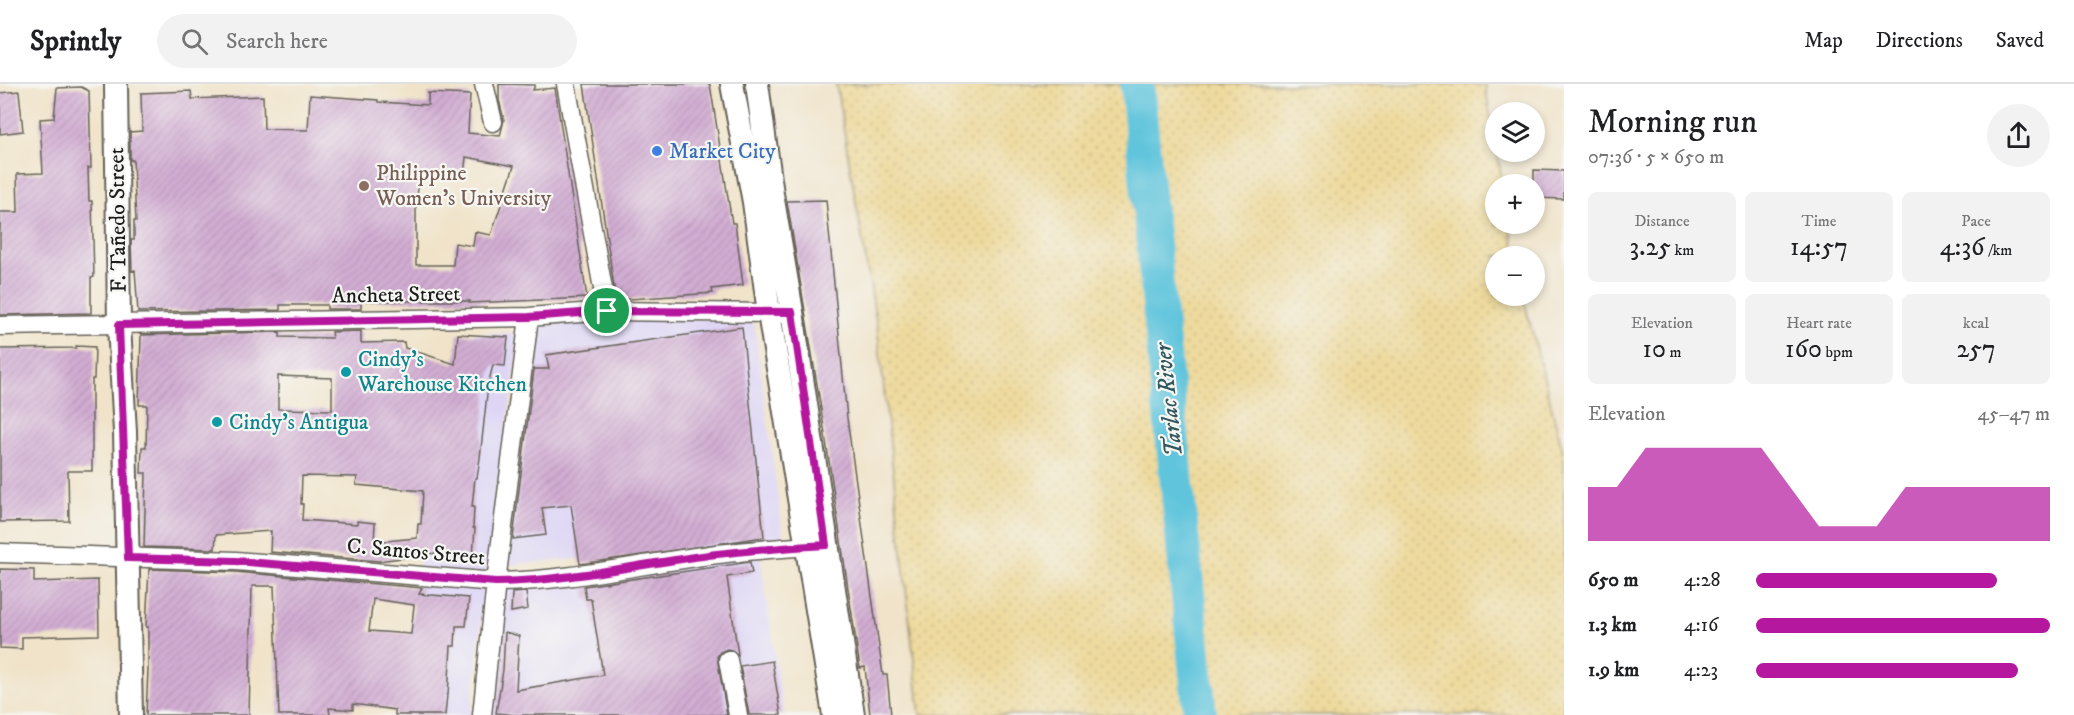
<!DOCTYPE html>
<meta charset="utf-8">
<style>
body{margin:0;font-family:"IM FELL DW Pica",serif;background:#f2f2f2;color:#202124;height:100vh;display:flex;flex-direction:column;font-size:22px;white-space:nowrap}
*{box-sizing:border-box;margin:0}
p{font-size:20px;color:#757577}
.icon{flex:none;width:33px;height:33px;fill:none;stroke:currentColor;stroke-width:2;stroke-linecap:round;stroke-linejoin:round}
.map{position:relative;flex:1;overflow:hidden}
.panel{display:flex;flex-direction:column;background:#fff;width:510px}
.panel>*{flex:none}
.tools{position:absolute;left:1485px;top:18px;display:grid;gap:12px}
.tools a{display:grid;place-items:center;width:60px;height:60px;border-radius:50%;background:#fff;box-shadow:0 3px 9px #0003;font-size:30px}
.pin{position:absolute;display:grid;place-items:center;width:51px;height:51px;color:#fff;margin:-26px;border:3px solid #fff;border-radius:50%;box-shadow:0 2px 6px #0007}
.round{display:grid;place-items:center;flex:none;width:63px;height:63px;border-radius:32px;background:#f2f2f2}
.overview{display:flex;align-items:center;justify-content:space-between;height:102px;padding:0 24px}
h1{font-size:33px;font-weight:600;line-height:45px}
.figures{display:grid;grid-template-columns:repeat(3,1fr);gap:9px;height:102px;padding:6px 24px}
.figures div{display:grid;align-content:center;border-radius:9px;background:#f2f2f2;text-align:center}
.figures b{font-size:26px;font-weight:600}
.figures small{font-size:16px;font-weight:400}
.figures p{font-size:16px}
.chart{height:168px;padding:12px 24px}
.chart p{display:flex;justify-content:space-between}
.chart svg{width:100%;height:108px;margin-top:6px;fill:#b5179e;opacity:.7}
ul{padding:0 24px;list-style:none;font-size:20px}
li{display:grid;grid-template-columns:96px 72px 1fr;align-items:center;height:45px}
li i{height:15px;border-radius:8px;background:#b5179e}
header{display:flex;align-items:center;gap:36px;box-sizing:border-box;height:84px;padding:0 30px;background:#fff;border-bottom:2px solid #e0e0e0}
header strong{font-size:28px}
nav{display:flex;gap:33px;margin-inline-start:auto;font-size:21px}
.search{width:420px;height:54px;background:#f2f2f2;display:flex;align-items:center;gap:15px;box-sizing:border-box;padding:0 21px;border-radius:33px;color:#757577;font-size:22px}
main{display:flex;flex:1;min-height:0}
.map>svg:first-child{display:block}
.built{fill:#ded5f5}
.sand{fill:url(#sand-dots);stroke:#857b5d;stroke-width:1.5}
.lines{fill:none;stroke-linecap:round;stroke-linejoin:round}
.river{stroke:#5ec4dc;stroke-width:34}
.building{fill:url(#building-hatch);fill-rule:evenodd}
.minor-casing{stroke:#666259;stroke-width:21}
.major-casing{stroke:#666259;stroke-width:26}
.minor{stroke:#fff;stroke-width:18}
.major{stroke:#fff;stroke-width:22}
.route-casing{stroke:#fff;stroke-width:12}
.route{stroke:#b5179e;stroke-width:8}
.shop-dot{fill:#3f7fe0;stroke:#f6f6f2;stroke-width:2}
.education-dot{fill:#8d6e63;stroke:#f6f6f2;stroke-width:2}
.culture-dot{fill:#0f9aa8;stroke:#f6f6f2;stroke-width:2}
.labels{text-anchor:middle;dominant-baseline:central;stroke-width:4.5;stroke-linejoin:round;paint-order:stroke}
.shop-label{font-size:22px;fill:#366cbe;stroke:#f6f6f2;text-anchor:start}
.education-label{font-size:22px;fill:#785e54;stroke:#f6f6f2;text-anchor:start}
.street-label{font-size:22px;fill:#1c1c1c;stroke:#f6f6f2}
.culture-label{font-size:22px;fill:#0d838f;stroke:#f6f6f2;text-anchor:start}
.water-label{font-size:24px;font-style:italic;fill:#33575f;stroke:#f6f6f2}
</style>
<header>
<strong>Sprintly</strong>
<div class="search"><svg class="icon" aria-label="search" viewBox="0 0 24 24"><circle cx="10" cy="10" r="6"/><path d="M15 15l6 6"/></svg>Search here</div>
<nav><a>Map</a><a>Directions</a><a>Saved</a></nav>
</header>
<main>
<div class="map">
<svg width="1564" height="631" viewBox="0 0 1564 631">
<defs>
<pattern id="sand-dots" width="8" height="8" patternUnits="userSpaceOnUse" patternTransform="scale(1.5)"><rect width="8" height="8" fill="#eeda9e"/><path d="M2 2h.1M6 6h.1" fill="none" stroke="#ccba88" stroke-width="1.8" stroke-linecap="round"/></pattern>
<pattern id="building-hatch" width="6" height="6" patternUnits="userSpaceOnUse" patternTransform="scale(1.5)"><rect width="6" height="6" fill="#d2add3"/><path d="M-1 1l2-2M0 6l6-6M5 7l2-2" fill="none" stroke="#b494b5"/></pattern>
</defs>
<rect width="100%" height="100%" fill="#f6f6f2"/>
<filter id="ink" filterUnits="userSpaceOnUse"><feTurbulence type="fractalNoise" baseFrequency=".0167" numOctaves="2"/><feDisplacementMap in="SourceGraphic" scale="12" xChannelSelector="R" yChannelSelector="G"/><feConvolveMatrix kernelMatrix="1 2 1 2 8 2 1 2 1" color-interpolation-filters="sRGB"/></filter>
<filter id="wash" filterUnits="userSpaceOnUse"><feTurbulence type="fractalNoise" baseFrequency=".008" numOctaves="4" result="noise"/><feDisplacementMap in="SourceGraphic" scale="24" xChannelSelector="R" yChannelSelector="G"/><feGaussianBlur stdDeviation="1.35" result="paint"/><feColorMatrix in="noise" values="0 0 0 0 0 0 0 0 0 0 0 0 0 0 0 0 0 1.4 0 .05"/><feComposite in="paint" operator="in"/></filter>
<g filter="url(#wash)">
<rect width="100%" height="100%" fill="#f0e3c9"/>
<!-- built -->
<path class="built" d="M 609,230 L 718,236 L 754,239 L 784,458 L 506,481 L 541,242 Z
M 520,249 L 484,509 L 471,631 L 399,631 L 420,473 L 472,250 Z
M 760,471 L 784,631 L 492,631 L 506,503 Z"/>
<!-- sand -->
<path class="sand" d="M 836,0 L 1485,0 L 1496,68 L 1497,68 L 1503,100 L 1496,100 L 1496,140 L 1510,140 L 1516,172 L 1496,172 L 1496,212 L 1523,212 L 1564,372 L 1564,631 L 920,631 L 877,242 Z"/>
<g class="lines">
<!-- river -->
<path class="river" d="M 1137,0 L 1200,631"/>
</g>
<g id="blocks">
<!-- building -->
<path class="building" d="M 499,0 L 535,1 L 533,6 L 555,4 L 587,214 L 469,219 L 470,217 L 361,217 L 361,225 L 327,225 L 327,221 L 280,221 L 280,226 L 138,228 L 135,186 L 132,187 L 131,156 L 134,156 L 134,137 L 136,137 L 133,76 L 130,76 L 130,48 L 142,47 L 141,9 L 191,7 L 192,15 L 263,12 L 264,45 L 308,46 L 310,11 L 378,16 L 378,18 L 428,21 L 428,9 L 470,11 L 468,49 L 500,52 L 504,36 L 499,16 ZM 466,73 L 514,82 L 491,151 L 475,148 L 473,162 L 455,159 L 453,181 L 416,181 L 416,115 L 417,115 L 419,90 L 464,92 Z
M 584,0 L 710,0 L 732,139 L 735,139 L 743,201 L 712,205 L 713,209 L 616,216 Z
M 81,3 L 89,7 L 91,84 L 88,84 L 89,117 L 92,117 L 94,193 L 91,194 L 91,229 L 0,231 L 0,128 L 18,128 L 17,90 L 43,89 L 40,35 L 54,34 L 57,4 Z
M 19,7 L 23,47 L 0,50 L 0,9 Z
M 1534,86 L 1564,87 L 1564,115 L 1534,114 Z
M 826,116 L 847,334 L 883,591 L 887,591 L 891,631 L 870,631 L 865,583 L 860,584 L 823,337 L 787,117 Z
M 742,243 L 764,453 L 580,480 L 571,421 L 542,424 L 546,451 L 513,455 L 534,285 L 549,285 L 546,271 Z
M 361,247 L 361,259 L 404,258 L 405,264 L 455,280 L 458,250 L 508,253 L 505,282 L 493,281 L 488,301 L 480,374 L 477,394 L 475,394 L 472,423 L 474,423 L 473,444 L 475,444 L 473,472 L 408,468 L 408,473 L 379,477 L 270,468 L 271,447 L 216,451 L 215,465 L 144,463 L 146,389 L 141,389 L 142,363 L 146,363 L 147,321 L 139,321 L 141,251 L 280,248 L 280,253 L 332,254 L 331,248 ZM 278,292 L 332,294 L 332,326 L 278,325 ZM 302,392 L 357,393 L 356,401 L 423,407 L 421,440 L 418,440 L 417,454 L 374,458 L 375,439 L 357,437 L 357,440 L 302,436 L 303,420 L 301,420 Z
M 76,262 L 95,263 L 94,295 L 92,295 L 92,387 L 68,387 L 69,437 L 0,438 L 0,265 L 76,264 Z
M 750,478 L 752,489 L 727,493 L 738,571 L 732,566 L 727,565 L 720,568 L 717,573 L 727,631 L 515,631 L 496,629 L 503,586 L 505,548 L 519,552 L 516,606 L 603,591 L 591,515 L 586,515 L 584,502 Z
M 0,485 L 34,486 L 34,498 L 98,496 L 99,551 L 22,553 L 22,565 L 0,564 Z
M 149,485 L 235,488 L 412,503 L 422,504 L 419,510 L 469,514 L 466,542 L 456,542 L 455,562 L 451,562 L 448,611 L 447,611 L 445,631 L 395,631 L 395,626 L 353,620 L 353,626 L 329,624 L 330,631 L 279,631 L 274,502 L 252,502 L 249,631 L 146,631 L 148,586 L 148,543 L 146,543 ZM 373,515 L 414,521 L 411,550 L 369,547 Z
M 526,508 L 528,525 L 511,528 L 512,509 Z
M 772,577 L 781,631 L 749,631 L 740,582 Z"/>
</g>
</g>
<g filter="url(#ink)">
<use href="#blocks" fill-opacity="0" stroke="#666259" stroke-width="1.5"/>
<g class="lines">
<!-- minor casing -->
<g class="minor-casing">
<path id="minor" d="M 484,0 L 493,38
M 566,0 L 607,227
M 0,242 L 529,233 L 607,227 L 781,229
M 0,469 L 236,477 L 496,498 C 571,497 644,479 718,470 C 751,466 785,464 819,461
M 728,576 L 738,631
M 482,631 L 496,498 L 529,233"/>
</g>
<!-- major casing -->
<g class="major-casing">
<path id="major" d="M 116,0 L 119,241 L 125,348 L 131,631
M 732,0 L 754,118 L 769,229 L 834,631
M 757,0 L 772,110 L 792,228 L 853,631"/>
</g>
<!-- minor -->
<use href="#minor" class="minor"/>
<!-- major -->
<use href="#major" class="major"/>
</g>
</g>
<g class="lines" filter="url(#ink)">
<!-- route casing -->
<g class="route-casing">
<path id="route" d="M 607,227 L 792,228 L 826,461 C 790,463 753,466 717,470 C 643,479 571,497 496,498 L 236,477 L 128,474 L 119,241 L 529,233 Z"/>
</g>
<!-- route -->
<use href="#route" class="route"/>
</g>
<!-- markers -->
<circle class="shop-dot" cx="657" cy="67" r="6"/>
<circle class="education-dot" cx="364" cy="102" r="6"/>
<g class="culture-dot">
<circle cx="346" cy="288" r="6"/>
<circle cx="217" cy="338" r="6"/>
</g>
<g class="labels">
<!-- shop labels -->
<g class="shop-label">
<text x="669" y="67">Market City</text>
</g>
<!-- education labels -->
<g class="education-label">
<text x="376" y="89">Philippine<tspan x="376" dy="25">Women's University</tspan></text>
</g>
<!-- street labels -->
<g class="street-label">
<text transform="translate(118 136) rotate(-91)">F. Tañedo Street</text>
<text transform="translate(396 211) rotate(-1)">Ancheta Street</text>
<text transform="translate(416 468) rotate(5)">C. Santos Street</text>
</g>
<!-- culture labels -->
<g class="culture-label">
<text x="358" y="275">Cindy's<tspan x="358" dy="25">Warehouse Kitchen</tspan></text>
<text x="229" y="338">Cindy's Antigua</text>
</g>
<!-- water labels -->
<g class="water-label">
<text transform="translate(1169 316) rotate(-96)">Tarlac River</text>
</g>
</g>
</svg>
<div class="tools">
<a><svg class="icon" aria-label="layers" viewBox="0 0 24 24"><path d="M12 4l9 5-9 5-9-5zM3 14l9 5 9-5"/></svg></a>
<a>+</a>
<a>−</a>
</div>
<div class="pin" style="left:607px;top:227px;background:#1e9e55"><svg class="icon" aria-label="arrive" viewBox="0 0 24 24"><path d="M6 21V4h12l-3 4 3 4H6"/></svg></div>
</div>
<section class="panel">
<div class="overview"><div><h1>Morning run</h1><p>07:36 · 5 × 650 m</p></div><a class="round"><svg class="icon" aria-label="share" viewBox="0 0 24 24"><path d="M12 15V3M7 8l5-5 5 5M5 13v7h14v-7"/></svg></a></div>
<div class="figures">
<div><p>Distance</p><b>3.25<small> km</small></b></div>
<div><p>Time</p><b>14:57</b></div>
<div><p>Pace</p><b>4:36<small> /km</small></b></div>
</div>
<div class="figures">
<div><p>Elevation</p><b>10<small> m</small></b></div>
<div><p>Heart rate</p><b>160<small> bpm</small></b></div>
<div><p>kcal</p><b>257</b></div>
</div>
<div class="chart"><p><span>Elevation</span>45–47 m</p>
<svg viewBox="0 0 160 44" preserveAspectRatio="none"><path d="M0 44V22L10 22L20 6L30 6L40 6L50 6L60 6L70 22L80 38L90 38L100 38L110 22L120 22L130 22L140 22L150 22L160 22V44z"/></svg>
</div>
<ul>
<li><b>650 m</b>4:28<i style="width:82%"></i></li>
<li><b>1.3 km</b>4:16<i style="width:100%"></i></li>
<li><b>1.9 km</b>4:23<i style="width:89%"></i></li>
</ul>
</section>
</main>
